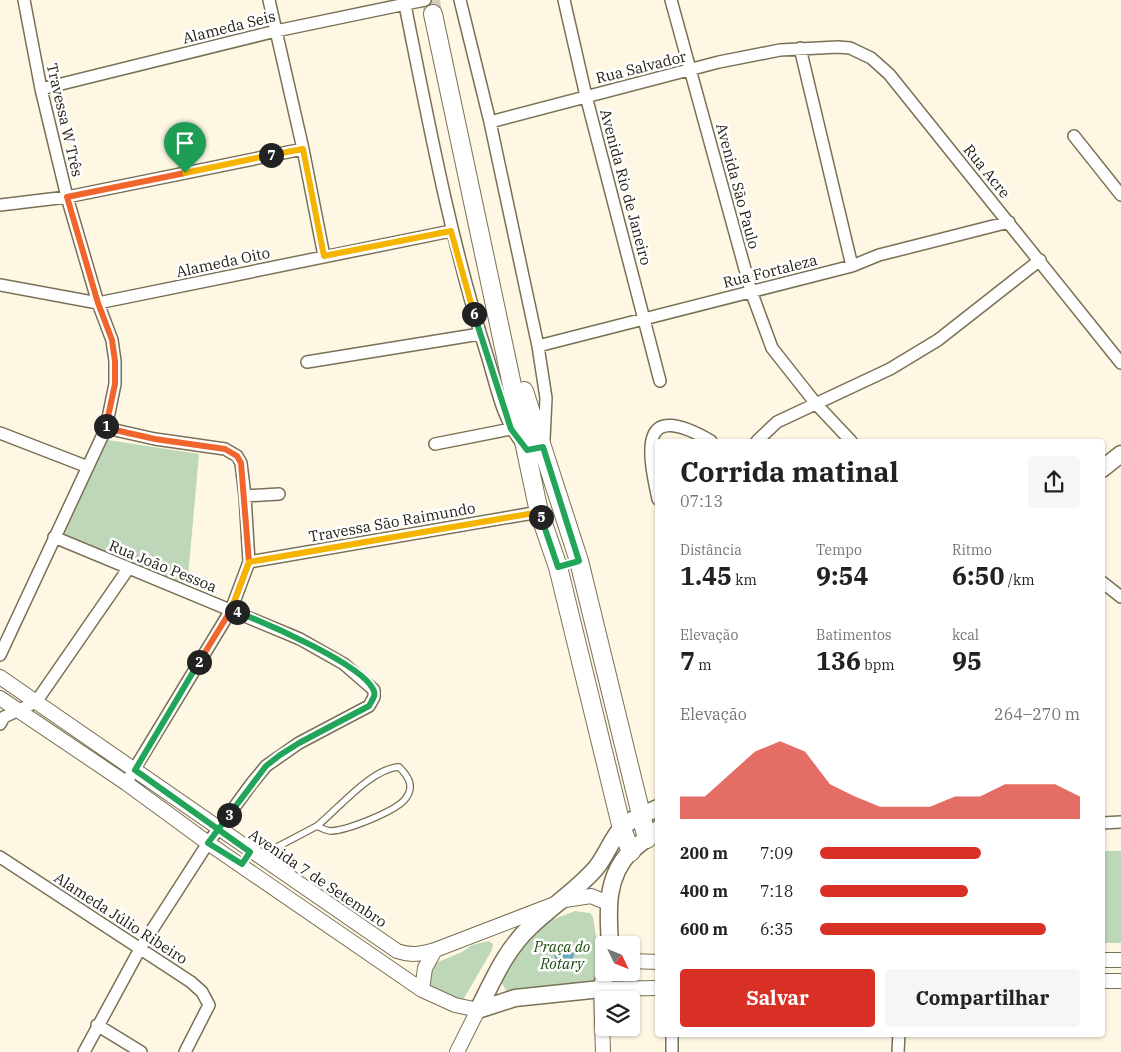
<!DOCTYPE html>
<html lang="pt">
<meta charset="utf-8">
<style>
body{margin:0;font-family:"IBM Plex Serif",serif;background:#f6f6f6;color:#222;height:100vh;display:flex;flex-direction:column;font-size:19px;white-space:nowrap}
*{box-sizing:border-box;margin:0}
p{font-size:16px;color:#767676}
.icon{flex:none;width:28px;height:28px;fill:none;stroke:currentColor;stroke-width:2;stroke-linecap:round;stroke-linejoin:round}
.map{position:relative;flex:1;overflow:hidden}
.panel{position:absolute;left:655px;top:439px;width:450px;height:598px;display:flex;flex-direction:column;background:#fff;border-radius:5px;box-shadow:0 1px 4px #0004}
.panel>*{flex:none}
.needle{width:32px;rotate:133deg}
.tools{position:absolute;left:595px;top:936px;display:grid;gap:10px}
.tools a{display:grid;place-items:center;width:45px;height:45px;border-radius:5px;background:#fff;box-shadow:0 1px 4px #0004;font-size:25px}
.pin{position:absolute;display:grid;place-items:center;width:42px;height:42px;color:#fff;margin:-51px -21px;border-radius:50% 50% 50% 0;rotate:-45deg;box-shadow:0 0 5px #0007}
.pin .icon{rotate:45deg}
.km{position:absolute;width:25px;height:25px;margin:-12px;border-radius:50%;background:#222;color:#fff;font-size:14px;line-height:25px;text-align:center}
.round{display:grid;place-items:center;flex:none;width:52px;height:52px;border-radius:5px;background:#f6f6f6}
.headline{display:flex;align-items:center;justify-content:space-between;height:85px;padding:0 25px}
h1{font-size:28px;font-weight:700;line-height:38px}
.figures{display:grid;grid-template-columns:repeat(3,1fr);gap:8px;height:85px;padding:5px 25px}
.figures div{display:grid;align-content:center}
.figures b{font-size:25px;font-weight:700}
.figures small{font-size:14px;font-weight:400}
.figures p{font-size:14px}
.chart{height:140px;padding:10px 25px}
.chart p{display:flex;justify-content:space-between}
.chart svg{width:100%;height:90px;margin-top:5px;fill:#d93025;opacity:.7}
.primary-button{display:flex;gap:10px;margin-top:auto;padding:10px 25px}
.primary-button a{flex:1;height:58px;border-radius:5px;background:#d93025;color:#fff;font-size:20px;font-weight:700;line-height:58px;text-align:center}
.primary-button a+a{background:#f6f6f6;color:#222}
ul{padding:0 25px;list-style:none;font-size:16px}
li{display:grid;grid-template-columns:80px 60px 1fr;align-items:center;height:38px}
li i{height:12px;border-radius:6px;background:#d93025}
.map>svg:first-child{display:block}
.green{fill:#bfd7b9}
.water{fill:#69a9be}
.lines{fill:none;stroke-linecap:round;stroke-linejoin:round}
.primary-tunnel{stroke:#d2ccbb;stroke-width:18;stroke-dasharray:18 9;stroke-linecap:butt}
.service-casing{stroke:#7a7055;stroke-width:8}
.minor-casing{stroke:#7a7055;stroke-width:14}
.tertiary-casing{stroke:#7a7055;stroke-width:16}
.secondary-casing{stroke:#7a7055;stroke-width:19}
.primary-casing{stroke:#7a7055;stroke-width:20}
.service{stroke:#fff;stroke-width:5.5}
.minor{stroke:#fff;stroke-width:11}
.tertiary{stroke:#fff;stroke-width:14}
.secondary{stroke:#fff;stroke-width:16}
.primary{stroke:#fff;stroke-width:18}
.split-1-casing{stroke:#fff;stroke-width:10}
.split-2-casing{stroke:#fff;stroke-width:10}
.split-3-casing{stroke:#fff;stroke-width:10}
.split-4-casing{stroke:#fff;stroke-width:10}
.split-5-casing{stroke:#fff;stroke-width:10}
.split-6-casing{stroke:#fff;stroke-width:10}
.split-7-casing{stroke:#fff;stroke-width:10}
.split-8-casing{stroke:#fff;stroke-width:10}
.split-1{stroke:#f0652b;stroke-width:6}
.split-2{stroke:#f0652b;stroke-width:6}
.split-3{stroke:#22a559;stroke-width:6}
.split-4{stroke:#22a559;stroke-width:6}
.split-5{stroke:#f5b400;stroke-width:6}
.split-6{stroke:#22a559;stroke-width:6}
.split-7{stroke:#f5b400;stroke-width:6}
.split-8{stroke:#f5b400;stroke-width:6}
.labels{text-anchor:middle;dominant-baseline:central;stroke-width:5;stroke-linejoin:round;paint-order:stroke}
.street-label{font-size:15px;fill:#242015;stroke:#fff}
.park-label{font-size:15px;font-style:italic;fill:#1b4b0f;stroke:#fff}
</style>
<div class="map">
<svg width="1121" height="1052" viewBox="0 0 1121 1052">
<rect width="100%" height="100%" fill="#fdf7e4"/>
<!-- green -->
<path class="green" d="M 108,440 L 199,454 L 187,588 L 61,535 Z
M 1102,851 L 1121,851 L 1121,943 L 1103,943 Z
M 575,911 L 590,913 L 593,917 L 600,964 L 598,982 L 511,994 L 506,991 L 502,983 L 529,934 L 539,925 Z
M 489,941 L 493,944 L 492,950 L 463,1000 L 428,987 L 431,965 L 462,952 L 472,945 Z"/>
<!-- water -->
<path class="water" d="M554 954a10 10 0 1 1 20 0a10 10 0 1 1-20 0Z"/>
<g class="lines">
<!-- primary-tunnel -->
<path class="primary-tunnel" d="M 431,0 L 433,14"/>
<!-- service casing -->
<g class="service-casing">
<path id="service" d="M 260,856 L 317,826 C 321,828 327,831 331,831 C 348,830 397,811 406,798 C 415,786 408,776 399,767 C 372,768 338,809 317,826"/>
</g>
<!-- minor casing -->
<g class="minor-casing">
<path id="minor" d="M 269,0 L 303,149 L 324,256
M 404,0 C 428,119 450,239 487,355 C 496,384 502,419 522,443
M 460,0 L 490,122 L 538,346 L 546,398 L 544,439
M 564,0 L 586,96 L 660,381
M 671,0 L 751,291 L 772,348 L 817,405 L 851,441
M 800,48 L 852,266
M 41,89 L 276,31 L 425,0
M 490,122 L 719,62 L 780,50 L 838,47 L 850,48 L 871,58 L 889,74 L 1121,363
M 1074,136 L 1121,195
M 0,205 L 67,197 L 303,149
M 0,285 L 98,303 L 451,231
M 538,346 L 852,266 L 879,255 L 1009,222
M 307,362 L 480,334
M 106,428 L 155,439 L 225,449 L 237,456 L 241,463 L 245,496 L 249,562 L 231,610 L 126,783
M 0,433 L 88,467
M 757,441 L 777,422 L 890,369 L 938,340 L 1040,260
M 435,444 L 511,429
M 245,496 L 279,494
M 658,499 C 646,445 641,401 711,441
M 54,537 L 300,639 L 344,664 L 374,690 L 374,697 L 369,706 L 299,743 L 266,766 L 252,783 L 208,843 L 141,947 L 84,1052
M 249,562 L 539,512
M 1102,582 L 1121,597
M 0,655 L 106,428 L 115,384 L 115,361 L 112,340 L 98,303 L 67,197 L 41,89 L 24,0
M 0,724 L 4,717 L 36,702 L 128,569
M 1102,823 L 1121,822
M 0,857 L 191,982 L 202,992 L 209,1005 L 185,1052
M 97,1025 L 141,1052
M 672,1052 L 672,1034
M 898,1052 L 899,1034"/>
</g>
<!-- tertiary casing -->
<g class="tertiary-casing">
<path id="tertiary" d="M 0,677 L 397,951 C 411,956 421,954 435,950 L 565,900 L 591,896 L 608,903
M 0,698 L 126,783 L 208,843 L 422,990 L 455,1005 L 478,1010 L 457,1052
M 1102,960 L 1121,960
M 631,961 L 658,962
M 1102,981 L 1121,981
M 422,990 L 425,968 L 435,950
M 603,1052 L 601,989 L 658,988"/>
</g>
<!-- secondary casing -->
<g class="secondary-casing">
<path id="secondary" d="M 1102,469 L 1121,454
M 610,945 C 608,912 605,878 630,852 C 639,844 649,837 658,829
M 478,1010 C 493,980 506,949 531,926 C 552,906 577,890 596,868 C 606,856 611,840 621,829 C 630,819 646,813 658,808
M 478,1010 L 515,998 L 601,989 L 606,972"/>
</g>
<!-- primary casing -->
<g class="primary-casing">
<path id="primary" d="M 433,14 L 539,512 L 558,567 L 622,829 L 631,852
M 524,391 L 579,561 L 647,839"/>
</g>
<!-- service -->
<use href="#service" class="service"/>
<!-- minor -->
<use href="#minor" class="minor"/>
<!-- tertiary -->
<use href="#tertiary" class="tertiary"/>
<!-- secondary -->
<use href="#secondary" class="secondary"/>
<!-- primary -->
<use href="#primary" class="primary"/>
</g>
<g class="lines">
<!-- split-1 casing -->
<g class="split-1-casing">
<path id="split-1" d="M 106,426 L 115,384 L 115,361 L 112,340 L 98,303 L 67,197 L 185,173"/>
</g>
<!-- split-2 casing -->
<g class="split-2-casing">
<path id="split-2" d="M 106,426 L 106,428 L 155,439 L 225,449 L 237,456 L 241,463 L 249,562 L 231,610 L 199,662"/>
</g>
<!-- split-3 casing -->
<g class="split-3-casing">
<path id="split-3" d="M 199,662 L 135,770 L 250,852 L 242,864 L 208,843 L 229,815"/>
</g>
<!-- split-4 casing -->
<g class="split-4-casing">
<path id="split-4" d="M 229,815 L 266,766 L 280,755 L 299,743 L 369,706 C 372,700 377,695 373,689 C 360,663 265,623 237,612"/>
</g>
<!-- split-5 casing -->
<g class="split-5-casing">
<path id="split-5" d="M 237,612 L 231,610 L 249,562 L 540,512 L 541,517"/>
</g>
<!-- split-6 casing -->
<g class="split-6-casing">
<path id="split-6" d="M 474,314 L 511,429 L 527,450 L 543,447 L 579,561 L 558,567 L 541,517"/>
</g>
<!-- split-7 casing -->
<g class="split-7-casing">
<path id="split-7" d="M 271,155 L 303,149 L 324,256 L 451,231 L 474,314"/>
</g>
<!-- split-8 casing -->
<g class="split-8-casing">
<path id="split-8" d="M 185,173 L 271,155"/>
</g>
<!-- split-1 -->
<use href="#split-1" class="split-1"/>
<!-- split-2 -->
<use href="#split-2" class="split-2"/>
<!-- split-3 -->
<use href="#split-3" class="split-3"/>
<!-- split-4 -->
<use href="#split-4" class="split-4"/>
<!-- split-5 -->
<use href="#split-5" class="split-5"/>
<!-- split-6 -->
<use href="#split-6" class="split-6"/>
<!-- split-7 -->
<use href="#split-7" class="split-7"/>
<!-- split-8 -->
<use href="#split-8" class="split-8"/>
</g>
<g class="labels">
<!-- street labels -->
<g class="street-label">
<text transform="translate(229 27) rotate(-14)">Alameda Seis</text>
<text transform="translate(641 67) rotate(-14)">Rua Salvador</text>
<text transform="translate(65 120) rotate(77)">Travessa W Três</text>
<text transform="translate(987 171) rotate(51)">Rua Acre</text>
<text transform="translate(738 186) rotate(75)">Avenida São Paulo</text>
<text transform="translate(626 187) rotate(75)">Avenida Rio de Janeiro</text>
<text transform="translate(223 262) rotate(-12)">Alameda Oito</text>
<text transform="translate(770 271) rotate(-14)">Rua Fortaleza</text>
<text transform="translate(392 522) rotate(-10)">Travessa São Raimundo</text>
<text transform="translate(163 566) rotate(22)">Rua João Pessoa</text>
<text transform="translate(318 878) rotate(34)">Avenida 7 de Setembro</text>
<text transform="translate(121 918) rotate(33)">Alameda Júlio Ribeiro</text>
</g>
<!-- park labels -->
<g class="park-label">
<text x="562" y="946">Praça do<tspan x="562" dy="17">Rotary</tspan></text>
</g>
</g>
</svg>
<div class="tools">
<a><svg class="needle" viewBox="-14 -14 28 28"><path d="M0-13l5 13h-10z" fill="#e53935"/><path d="M0 13l5-13h-10z" fill="#767676"/></svg></a>
<a><svg class="icon" aria-label="layers" viewBox="0 0 24 24"><path d="M12 4l9 5-9 5-9-5zM3 14l9 5 9-5"/></svg></a>
</div>
<div class="pin" style="left:185px;top:173px;background:#1e9e55"><svg class="icon" aria-label="arrive" viewBox="0 0 24 24"><path d="M6 21V4h12l-3 4 3 4H6"/></svg></div>
<b class="km" style="left:106px;top:426px">1</b>
<b class="km" style="left:199px;top:662px">2</b>
<b class="km" style="left:229px;top:815px">3</b>
<b class="km" style="left:237px;top:612px">4</b>
<b class="km" style="left:541px;top:517px">5</b>
<b class="km" style="left:474px;top:314px">6</b>
<b class="km" style="left:271px;top:155px">7</b>
<section class="panel">
<div class="headline"><div><h1>Corrida matinal</h1><p>07:13</p></div><a class="round"><svg class="icon" aria-label="share" viewBox="0 0 24 24"><path d="M12 15V3M7 8l5-5 5 5M5 13v7h14v-7"/></svg></a></div>
<div class="figures">
<div><p>Distância</p><b>1.45<small> km</small></b></div>
<div><p>Tempo</p><b>9:54</b></div>
<div><p>Ritmo</p><b>6:50<small> /km</small></b></div>
</div>
<div class="figures">
<div><p>Elevação</p><b>7<small> m</small></b></div>
<div><p>Batimentos</p><b>136<small> bpm</small></b></div>
<div><p>kcal</p><b>95</b></div>
</div>
<div class="chart"><p><span>Elevação</span>264–270 m</p>
<svg viewBox="0 0 160 44" preserveAspectRatio="none"><path d="M0 44V33L10 33L20 22L30 11L40 6L50 11L60 27L70 33L80 38L90 38L100 38L110 33L120 33L130 27L140 27L150 27L160 33V44z"/></svg>
</div>
<ul>
<li><b>200 m</b>7:09<i style="width:62%"></i></li>
<li><b>400 m</b>7:18<i style="width:57%"></i></li>
<li><b>600 m</b>6:35<i style="width:87%"></i></li>
</ul>
<div class="primary-button"><a>Salvar</a><a>Compartilhar</a></div>
</section>
</div>
